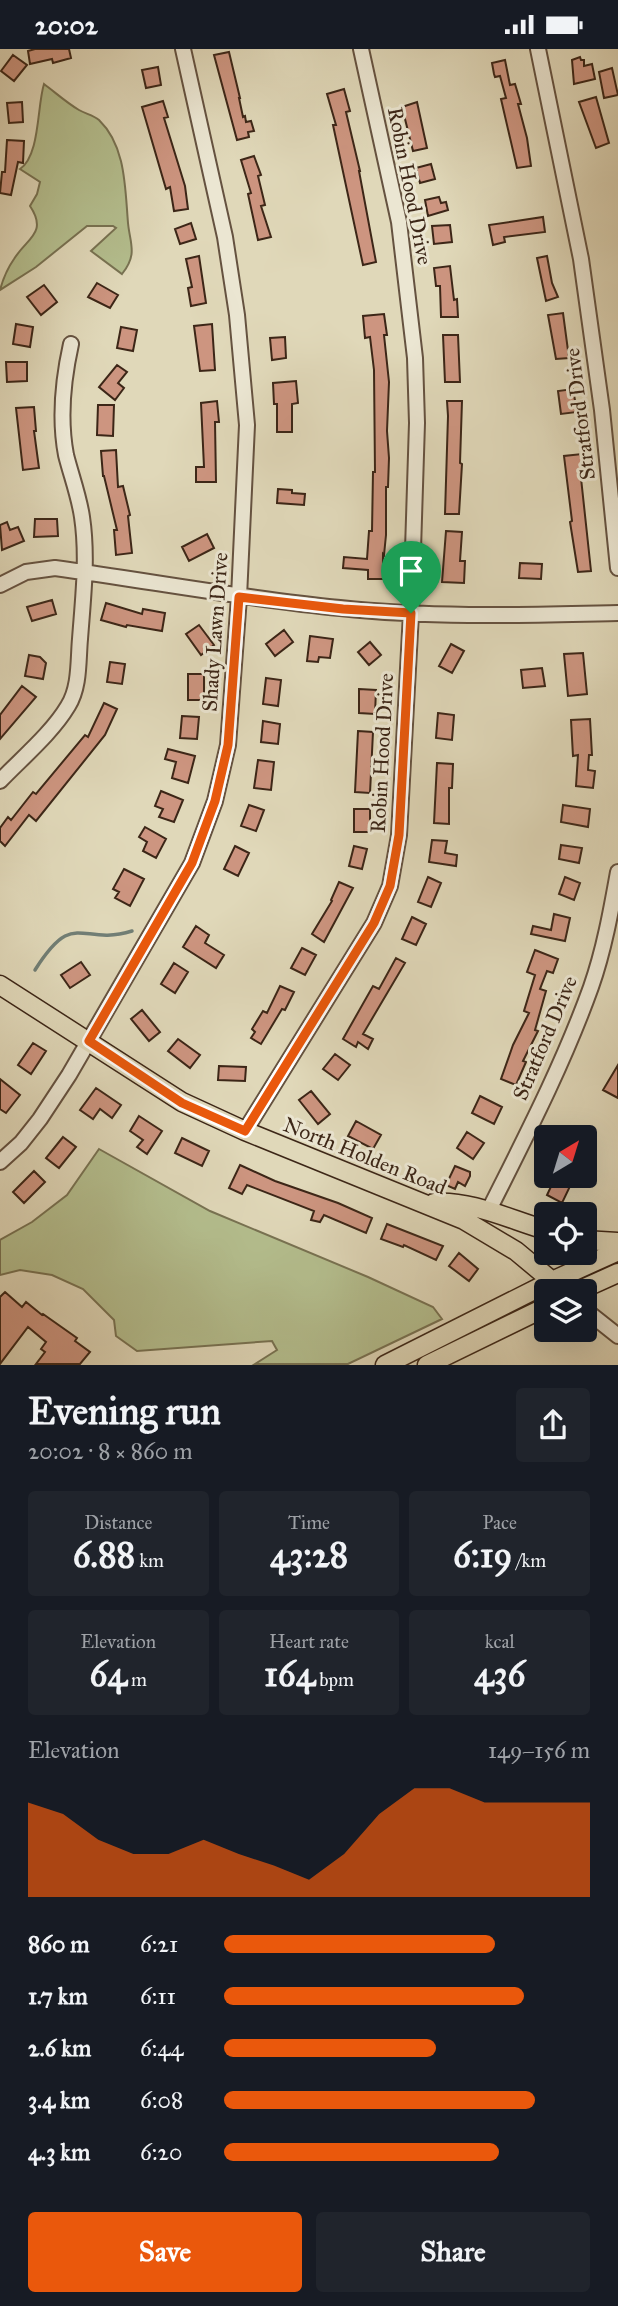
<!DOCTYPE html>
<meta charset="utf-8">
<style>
body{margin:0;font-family:"IM FELL Great Primer",serif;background:#20242c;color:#f1f3f6;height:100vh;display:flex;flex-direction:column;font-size:26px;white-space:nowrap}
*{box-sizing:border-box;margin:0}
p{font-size:23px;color:#9ea1a6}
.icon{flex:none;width:38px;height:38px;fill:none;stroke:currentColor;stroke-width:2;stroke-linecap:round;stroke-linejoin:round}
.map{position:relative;height:1316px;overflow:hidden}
.drawer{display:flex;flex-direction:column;background:#171b24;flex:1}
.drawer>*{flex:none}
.needle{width:46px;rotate:38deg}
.tools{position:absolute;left:534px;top:1076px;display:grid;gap:14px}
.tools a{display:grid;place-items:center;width:63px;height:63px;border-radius:7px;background:#171b24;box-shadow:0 7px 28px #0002;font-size:35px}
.pin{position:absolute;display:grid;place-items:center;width:60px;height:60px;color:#fff;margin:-72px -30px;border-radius:50% 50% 50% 0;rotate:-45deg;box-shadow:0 0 7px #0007}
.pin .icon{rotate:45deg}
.round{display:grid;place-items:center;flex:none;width:74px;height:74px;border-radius:7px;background:#20242c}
.head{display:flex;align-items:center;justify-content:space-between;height:119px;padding:0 28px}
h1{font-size:38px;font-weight:800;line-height:52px}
.stats{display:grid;grid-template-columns:repeat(3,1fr);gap:10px;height:119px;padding:7px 28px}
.stats div{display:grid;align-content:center;border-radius:7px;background:#20242c;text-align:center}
.stats b{font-size:35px;font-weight:800}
.stats small{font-size:19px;font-weight:400}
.stats p{font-size:19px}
.chart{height:196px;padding:14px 28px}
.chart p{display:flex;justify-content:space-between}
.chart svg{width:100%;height:126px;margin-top:7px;fill:#ea580c;opacity:.7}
.button{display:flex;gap:14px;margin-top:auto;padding:14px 28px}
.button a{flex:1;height:80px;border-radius:7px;background:#ea580c;color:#fff;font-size:28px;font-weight:800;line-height:80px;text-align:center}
.button a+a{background:#20242c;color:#f1f3f6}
ul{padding:0 28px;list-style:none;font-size:23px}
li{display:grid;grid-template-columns:112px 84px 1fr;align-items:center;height:52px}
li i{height:18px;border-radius:9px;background:#ea580c}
.status{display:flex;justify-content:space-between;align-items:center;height:49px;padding:0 35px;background:#171b24;direction:ltr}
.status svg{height:19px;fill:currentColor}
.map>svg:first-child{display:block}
.green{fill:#b4be8e;stroke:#787252;stroke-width:2}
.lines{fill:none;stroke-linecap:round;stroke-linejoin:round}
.stream{stroke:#717e75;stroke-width:3.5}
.building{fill:#cd9580;stroke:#3c2617;stroke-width:2}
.minor-casing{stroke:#655240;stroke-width:18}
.major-casing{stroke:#3c2617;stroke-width:21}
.minor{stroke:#ebe6d2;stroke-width:14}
.major{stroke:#e0d8b9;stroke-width:18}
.route-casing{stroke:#fff;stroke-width:14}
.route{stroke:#ea580c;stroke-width:9}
.labels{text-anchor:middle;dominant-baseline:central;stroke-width:6;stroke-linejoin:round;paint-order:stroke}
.street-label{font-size:21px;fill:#3c2617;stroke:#ebe6d2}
</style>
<div class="status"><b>20:02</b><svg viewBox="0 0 49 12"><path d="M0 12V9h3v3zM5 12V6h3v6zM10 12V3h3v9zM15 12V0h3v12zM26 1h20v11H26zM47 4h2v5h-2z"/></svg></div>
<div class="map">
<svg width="618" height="1316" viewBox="0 0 618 1316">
<rect width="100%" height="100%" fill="#e0d8b9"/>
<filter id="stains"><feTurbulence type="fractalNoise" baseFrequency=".00286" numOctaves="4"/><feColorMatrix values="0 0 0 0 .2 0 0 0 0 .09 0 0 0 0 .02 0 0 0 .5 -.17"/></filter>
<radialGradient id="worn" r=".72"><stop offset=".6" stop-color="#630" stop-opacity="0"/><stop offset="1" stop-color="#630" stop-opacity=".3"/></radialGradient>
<!-- green -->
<path class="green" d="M 44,35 C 56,44 67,54 79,61 C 86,65 93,66 99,71 C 126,97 125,139 128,174 C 130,195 138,205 122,225 L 91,202 L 116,179 L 113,177 L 87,177 L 36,218 L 0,241 C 3,230 7,220 14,210 C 27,189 48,184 30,157 L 37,145 L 40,133 L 20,120 C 40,107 37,57 44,35 Z
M 99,1100 L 210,1162 L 368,1228 L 433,1258 L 442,1270 L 348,1315 L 255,1315 L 277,1301 L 272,1292 L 137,1302 L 116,1287 L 114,1271 L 83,1240 L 52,1226 L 20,1221 L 0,1226 L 0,1191 L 32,1173 L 67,1146 Z"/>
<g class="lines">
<!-- stream -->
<path class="stream" d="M 35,921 C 75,858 80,898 132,882"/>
</g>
<!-- building -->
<path class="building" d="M 35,0 L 69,0 L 71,9 L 53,14 L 52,10 L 30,15 L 28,2 Z
M 229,3 L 240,49 L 239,49 L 243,68 L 245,67 L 246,73 L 251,72 L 254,82 L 248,83 L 249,88 L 237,91 L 214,6 Z
M 13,6 L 27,16 L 14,32 L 1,22 Z
M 580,8 L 581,11 L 584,11 L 584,17 L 592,15 L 595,30 L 574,35 L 572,11 Z
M 505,11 L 510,36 L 515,35 L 521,55 L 518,55 L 527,89 L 531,117 L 517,119 L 501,50 L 506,49 L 500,27 L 495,28 L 494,25 L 492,14 Z
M 158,18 L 161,36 L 146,39 L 142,21 Z
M 612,19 L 618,46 L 604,49 L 599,23 Z
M 344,40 L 350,62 L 346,63 L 360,122 L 359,122 L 376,213 L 363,216 L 333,76 L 336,76 L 327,45 Z
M 596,48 L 609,94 L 596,99 L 579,53 Z
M 163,52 L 168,68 L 164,69 L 185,137 L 188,160 L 174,162 L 170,138 L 166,140 L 142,58 Z
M 22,53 L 23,73 L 9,74 L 7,54 Z
M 417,53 L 427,99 L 413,102 L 402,58 Z
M 7,91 L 24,92 L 23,114 L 18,113 L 11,146 L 0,144 L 2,123 L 5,123 Z
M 254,107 L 261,126 L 258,127 L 265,156 L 261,157 L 271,188 L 258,191 L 248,145 L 251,144 L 241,111 Z
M 431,115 L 435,130 L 420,134 L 416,119 Z
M 439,148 L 441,154 L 446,153 L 448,161 L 428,167 L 425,151 Z
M 543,168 L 545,183 L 504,188 L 505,193 L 493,196 L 489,176 Z
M 191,174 L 196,190 L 180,195 L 175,180 Z
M 450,176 L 452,193 L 434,195 L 432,177 Z
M 199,207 L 206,254 L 191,257 L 188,239 L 192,238 L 186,210 Z
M 547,207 L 552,234 L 558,248 L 546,252 L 537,209 Z
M 450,217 L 454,251 L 457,250 L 458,268 L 441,268 L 440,237 L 436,237 L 434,219 Z
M 97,234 L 118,246 L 110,259 L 88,248 Z
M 44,236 L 57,253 L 41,266 L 27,248 Z
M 563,264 L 569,309 L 556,310 L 548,266 Z
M 384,265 L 387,286 L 384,286 L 389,333 L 387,382 L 389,409 L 388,438 L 386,438 L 386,486 L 384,506 L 383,505 L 383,530 L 368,530 L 368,521 L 343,519 L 344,508 L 367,510 L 369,482 L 372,482 L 373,423 L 375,423 L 374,321 L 370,288 L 365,289 L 363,267 Z
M 16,275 L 33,278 L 30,298 L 13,295 Z
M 212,275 L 215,321 L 200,322 L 194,277 Z
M 121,278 L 137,281 L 133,302 L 117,299 Z
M 443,286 L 458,286 L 460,333 L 445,333 Z
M 285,288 L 286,309 L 272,311 L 270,289 Z
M 6,313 L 27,313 L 27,332 L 7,333 Z
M 117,316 L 127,323 L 118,334 L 124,339 L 115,351 L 99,338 Z
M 296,332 L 298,354 L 292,355 L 292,383 L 277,383 L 277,355 L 274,355 L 273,334 Z
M 573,340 L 577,363 L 561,365 L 558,342 Z
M 217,352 L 219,373 L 215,373 L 216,433 L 196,433 L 196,418 L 204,418 L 201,354 Z
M 447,352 L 462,352 L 460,414 L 462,415 L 459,465 L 445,465 L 448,367 Z
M 98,356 L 114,356 L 113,387 L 97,386 Z
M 34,358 L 36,382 L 34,382 L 39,419 L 23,421 L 16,359 Z
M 116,401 L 118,438 L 123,437 L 130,466 L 128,467 L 132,504 L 116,506 L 114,481 L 117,481 L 104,427 L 103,427 L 101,402 Z
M 582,405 L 585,428 L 581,429 L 591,522 L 578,523 L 570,473 L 572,472 L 564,407 Z
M 278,440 L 292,441 L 292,444 L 305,445 L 304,456 L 277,454 Z
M 35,470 L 57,470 L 58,487 L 34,488 Z
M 7,473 L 10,481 L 18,478 L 24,492 L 2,501 L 0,476 Z
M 446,482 L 462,483 L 460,512 L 465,512 L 464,534 L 442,533 Z
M 207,485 L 214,499 L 189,512 L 182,498 Z
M 520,514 L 542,515 L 541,530 L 519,529 Z
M 52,551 L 56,565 L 32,572 L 27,558 Z
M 106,554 L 142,565 L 143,560 L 165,564 L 162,582 L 127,576 L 126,578 L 101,571 Z
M 199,576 L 214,596 L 201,606 L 186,585 Z
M 284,581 L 293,593 L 275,607 L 266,595 Z
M 310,587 L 333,590 L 330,609 L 319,608 L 318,613 L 307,612 Z
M 370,593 L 381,606 L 369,616 L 358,603 Z
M 451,595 L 464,602 L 452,624 L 439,617 Z
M 583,604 L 587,645 L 568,647 L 564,605 Z
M 29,606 L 40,608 L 46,614 L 43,630 L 25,627 Z
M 110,613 L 125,615 L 122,635 L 107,633 Z
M 542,619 L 545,637 L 523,639 L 521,621 Z
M 188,625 L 204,625 L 204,651 L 188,651 Z
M 266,629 L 281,631 L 278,657 L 263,655 Z
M 22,637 L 36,648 L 0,690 L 0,666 Z
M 359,640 L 376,641 L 375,665 L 359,664 Z
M 104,654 L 117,660 L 105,686 L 36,772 L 29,766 L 5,797 L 0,792 L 0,779 L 8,768 L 11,771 L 33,743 L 36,745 L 85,686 L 88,688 Z
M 438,664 L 454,666 L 452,691 L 436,689 Z
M 182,667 L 199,668 L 197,690 L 180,689 Z
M 590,670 L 592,706 L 589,706 L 588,721 L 595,722 L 593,739 L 576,737 L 578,706 L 573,707 L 571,671 Z
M 263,672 L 280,675 L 278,695 L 261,693 Z
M 358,682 L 373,683 L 370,744 L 355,743 Z
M 168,700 L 195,707 L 188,734 L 172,729 L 176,713 L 165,710 Z
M 258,711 L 274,713 L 271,741 L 254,739 Z
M 437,714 L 453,715 L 452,739 L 449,739 L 449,775 L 434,774 Z
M 161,742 L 183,751 L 174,773 L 159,768 L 163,760 L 155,757 Z
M 249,756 L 264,761 L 256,782 L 241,777 Z
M 563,756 L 590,760 L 588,778 L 561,773 Z
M 354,760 L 370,760 L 370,783 L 354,783 Z
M 145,778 L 166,790 L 156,809 L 143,802 L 147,793 L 139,788 Z
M 432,791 L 447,792 L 445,804 L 457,806 L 456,817 L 429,813 Z
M 561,796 L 582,799 L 579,814 L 559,810 Z
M 235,797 L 249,804 L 238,827 L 224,820 Z
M 354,797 L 367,800 L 362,820 L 349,817 Z
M 124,820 L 144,830 L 130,857 L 115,849 L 119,843 L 113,840 Z
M 428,828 L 441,834 L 431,858 L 418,853 Z
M 565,828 L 580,834 L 574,851 L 559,845 Z
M 339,833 L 353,839 L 324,893 L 312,885 L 332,852 L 331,851 Z
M 554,865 L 570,869 L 565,892 L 531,885 L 533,877 L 551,881 Z
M 412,868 L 426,875 L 416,896 L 402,890 Z
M 196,877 L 209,886 L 205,894 L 224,906 L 216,919 L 183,898 Z
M 302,899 L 316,906 L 305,926 L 291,919 Z
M 535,901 L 558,910 L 553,924 L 547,922 L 540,940 L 546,942 L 535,981 L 538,982 L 523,1012 L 526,1013 L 516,1036 L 501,1030 L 513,996 L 529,964 L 524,962 L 535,926 L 527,923 Z
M 396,909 L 405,914 L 363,985 L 373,990 L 368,1000 L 358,993 L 356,998 L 343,990 L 373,937 L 379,940 Z
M 81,913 L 90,926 L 70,939 L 61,926 Z
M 174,914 L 188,923 L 175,944 L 161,935 Z
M 280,937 L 294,943 L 285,961 L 282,960 L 261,995 L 251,989 L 255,983 L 252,980 L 263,962 L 267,964 Z
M 142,961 L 160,983 L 149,992 L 131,970 Z
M 178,990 L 200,1006 L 190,1019 L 168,1002 Z
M 33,994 L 46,1002 L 31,1025 L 18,1016 Z
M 335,1005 L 350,1016 L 338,1031 L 323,1020 Z
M 618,1016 L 618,1049 L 603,1041 Z
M 219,1017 L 246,1018 L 245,1032 L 218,1031 Z
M 0,1030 L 20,1046 L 6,1064 L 0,1060 Z
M 96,1039 L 121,1056 L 112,1069 L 100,1060 L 93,1070 L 80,1061 Z
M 311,1042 L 330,1065 L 318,1075 L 299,1051 Z
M 480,1047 L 502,1058 L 494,1075 L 472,1064 Z
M 139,1067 L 162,1082 L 147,1105 L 137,1098 L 143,1091 L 130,1082 Z
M 356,1072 L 381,1086 L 373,1100 L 348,1087 Z
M 467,1083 L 484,1094 L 473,1110 L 457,1099 Z
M 63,1088 L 76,1098 L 59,1119 L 46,1109 Z
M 182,1089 L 209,1102 L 202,1117 L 175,1104 Z
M 240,1116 L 275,1132 L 338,1154 L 372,1169 L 366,1184 L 324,1166 L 320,1173 L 311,1171 L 314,1162 L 247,1136 L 242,1145 L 229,1139 Z
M 455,1117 L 470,1123 L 470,1127 L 465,1137 L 458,1133 L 455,1140 L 446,1136 Z
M 34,1122 L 45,1133 L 24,1154 L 13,1143 Z
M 556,1127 L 565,1127 L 573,1131 L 562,1154 L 547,1146 Z
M 387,1175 L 443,1197 L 436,1211 L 404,1196 L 403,1198 L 381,1190 Z
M 459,1204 L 478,1220 L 469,1232 L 449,1217 Z
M 5,1243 L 22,1258 L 26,1253 L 42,1266 L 43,1265 L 77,1289 L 75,1292 L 90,1303 L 80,1315 L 36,1315 L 45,1303 L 41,1300 L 46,1293 L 28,1278 L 0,1315 L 0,1248 Z"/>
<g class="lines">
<!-- minor casing -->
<g class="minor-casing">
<path id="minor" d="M 538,0 L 581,210 L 602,361 L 618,519
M 0,536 L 26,523 L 55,519 C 150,532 245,550 340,559 C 433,569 525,566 618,564
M 0,732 C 22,709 52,684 68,657 C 80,638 78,612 80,590 C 83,549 88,508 82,468 C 79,447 71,426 66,406 C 59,369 63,331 71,295
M 245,1082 L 374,874 L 390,837 L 399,786 L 411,564 L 417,374 L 415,309 L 399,173 L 361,0
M 0,1113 L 21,1094 L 40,1070 L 69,1026 L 192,814 L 215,752 L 228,696 L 239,548 L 247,376 L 237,266 L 225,188 L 183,0
M 488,1163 C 525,1089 563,1016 591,938 C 604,901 611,862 618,823
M 584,1260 L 618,1287"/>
</g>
<!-- major casing -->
<g class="major-casing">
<path id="major" d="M 0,936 L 182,1053 L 245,1082 L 464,1171 L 516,1202 L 564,1242
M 434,1154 C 471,1151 511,1171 546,1181
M 584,1191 L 618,1193
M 578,1242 L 618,1224
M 385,1316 L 552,1232 L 618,1202
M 427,1316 L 546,1258"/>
</g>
<!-- minor -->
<use href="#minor" class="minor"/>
<!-- major -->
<use href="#major" class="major"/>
</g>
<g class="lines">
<!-- route casing -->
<g class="route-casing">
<path id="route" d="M 239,548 L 343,560 L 411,564 L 399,786 L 390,837 L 374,874 L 245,1082 L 182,1054 L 89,992 L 192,814 L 215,752 L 228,696 Z"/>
</g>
<!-- route -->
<use href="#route" class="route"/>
</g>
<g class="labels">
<!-- street labels -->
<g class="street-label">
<text transform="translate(410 137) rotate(79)">Robin Hood Drive</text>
<text transform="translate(580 365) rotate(-97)">Stratford Drive</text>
<text transform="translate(215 583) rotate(-86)">Shady Lawn Drive</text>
<text transform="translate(382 704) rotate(-87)">Robin Hood Drive</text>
<text transform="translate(545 989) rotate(-67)">Stratford Drive</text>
<text transform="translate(365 1107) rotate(22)">North Holden Road</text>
</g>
</g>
<rect width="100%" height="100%" filter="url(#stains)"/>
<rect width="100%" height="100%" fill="url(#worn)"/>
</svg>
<div class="tools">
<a><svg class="needle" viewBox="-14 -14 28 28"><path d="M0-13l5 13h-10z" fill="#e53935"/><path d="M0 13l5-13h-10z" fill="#9ea1a6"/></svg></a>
<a><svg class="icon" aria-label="locate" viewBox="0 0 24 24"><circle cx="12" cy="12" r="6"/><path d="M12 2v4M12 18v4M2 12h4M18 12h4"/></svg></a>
<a><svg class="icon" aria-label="layers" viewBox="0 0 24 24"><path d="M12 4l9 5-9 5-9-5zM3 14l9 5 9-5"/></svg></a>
</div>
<div class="pin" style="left:411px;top:564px;background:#1e9e55"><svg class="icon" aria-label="arrive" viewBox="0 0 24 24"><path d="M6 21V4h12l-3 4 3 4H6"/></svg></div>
</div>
<section class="drawer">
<div class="head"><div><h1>Evening run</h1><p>20:02 · 8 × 860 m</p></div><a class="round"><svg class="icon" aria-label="share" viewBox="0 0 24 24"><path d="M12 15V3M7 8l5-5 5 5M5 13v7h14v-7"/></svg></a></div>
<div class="stats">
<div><p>Distance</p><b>6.88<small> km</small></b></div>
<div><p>Time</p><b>43:28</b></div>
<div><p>Pace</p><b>6:19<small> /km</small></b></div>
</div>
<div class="stats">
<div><p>Elevation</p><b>64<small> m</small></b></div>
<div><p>Heart rate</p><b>164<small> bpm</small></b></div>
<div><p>kcal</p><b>436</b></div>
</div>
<div class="chart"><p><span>Elevation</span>149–156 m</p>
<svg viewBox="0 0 160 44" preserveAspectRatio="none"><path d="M0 44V11L10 15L20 24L30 29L40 29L50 24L60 29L70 33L80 38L90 29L100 15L110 6L120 6L130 11L140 11L150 11L160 11V44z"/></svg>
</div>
<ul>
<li><b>860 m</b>6:21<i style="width:74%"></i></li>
<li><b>1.7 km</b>6:11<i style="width:82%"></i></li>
<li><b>2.6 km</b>6:44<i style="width:58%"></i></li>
<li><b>3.4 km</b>6:08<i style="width:85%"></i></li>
<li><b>4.3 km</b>6:20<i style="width:75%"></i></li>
</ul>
<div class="button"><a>Save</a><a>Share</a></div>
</section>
